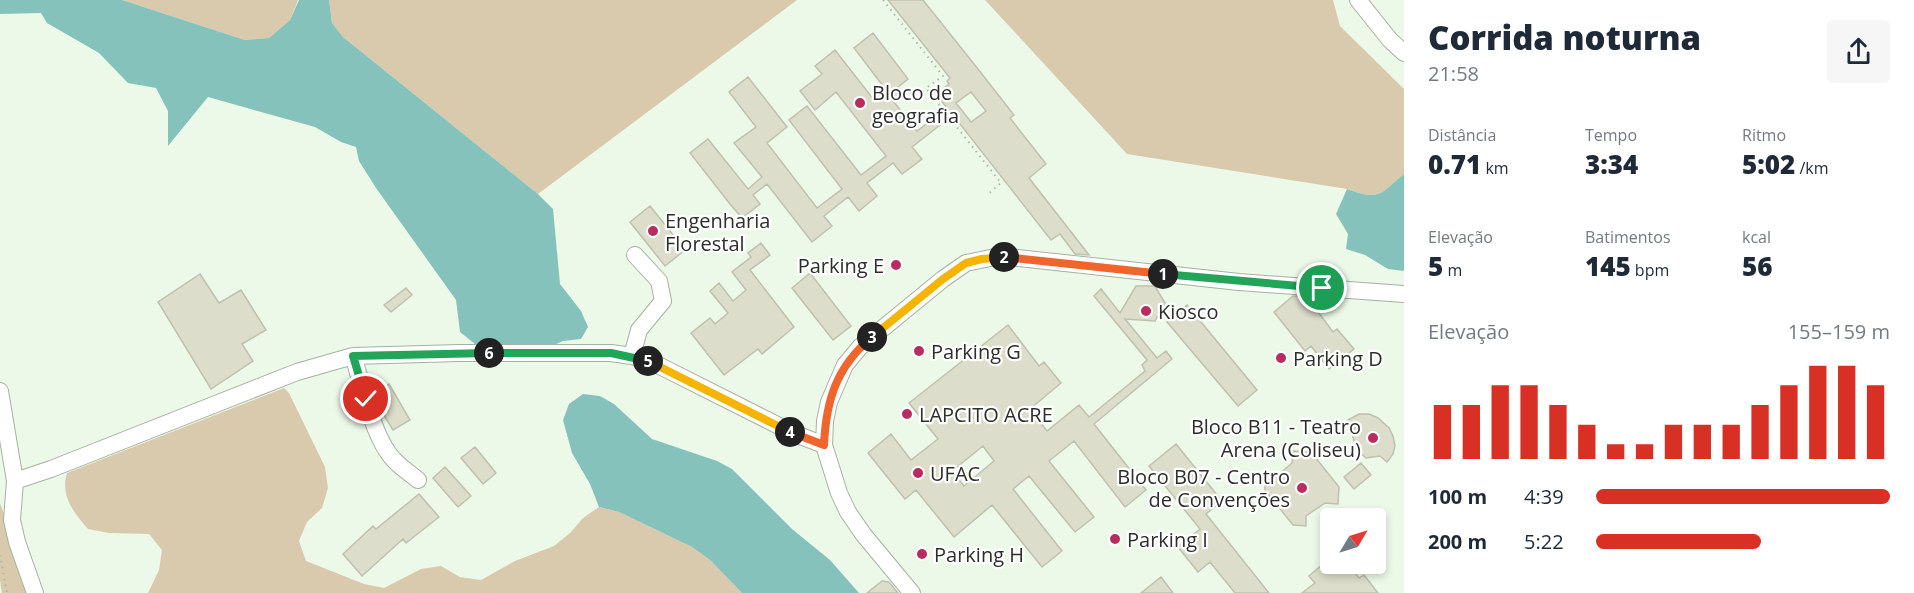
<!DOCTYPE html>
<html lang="pt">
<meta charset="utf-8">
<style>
body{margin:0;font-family:"Open Sans",sans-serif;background:#f6f6f7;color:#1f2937;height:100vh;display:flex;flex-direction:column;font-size:22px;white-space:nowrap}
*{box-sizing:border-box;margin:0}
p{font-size:20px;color:#747a83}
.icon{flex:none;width:33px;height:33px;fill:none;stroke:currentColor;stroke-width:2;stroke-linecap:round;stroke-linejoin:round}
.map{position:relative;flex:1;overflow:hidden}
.side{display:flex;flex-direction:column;background:#fff;width:510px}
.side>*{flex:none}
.needle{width:39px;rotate:52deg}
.buttons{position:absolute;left:1320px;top:508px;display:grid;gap:12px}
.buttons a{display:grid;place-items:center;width:66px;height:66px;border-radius:6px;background:#fff;box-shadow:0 3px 9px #0003;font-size:30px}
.pin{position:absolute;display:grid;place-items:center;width:51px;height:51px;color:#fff;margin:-26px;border:3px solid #fff;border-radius:50%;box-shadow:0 2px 6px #0007}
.km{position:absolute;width:30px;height:30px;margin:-15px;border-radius:50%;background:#222;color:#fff;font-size:16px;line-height:30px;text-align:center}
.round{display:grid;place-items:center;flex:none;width:63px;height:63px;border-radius:6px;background:#f6f6f7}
.headline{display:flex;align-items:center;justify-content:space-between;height:102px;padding:0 24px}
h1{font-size:33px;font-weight:800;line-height:45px}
.figures{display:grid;grid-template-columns:repeat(3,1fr);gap:9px;height:102px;padding:6px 24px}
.figures div{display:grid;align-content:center}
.figures b{font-size:26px;font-weight:800}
.figures small{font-size:16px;font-weight:400}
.figures p{font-size:16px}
.chart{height:168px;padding:12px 24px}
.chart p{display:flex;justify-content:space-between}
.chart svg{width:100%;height:108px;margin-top:6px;stroke:#d93025;stroke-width:6}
ul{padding:0 24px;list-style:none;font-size:20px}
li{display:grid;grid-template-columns:96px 72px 1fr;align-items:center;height:45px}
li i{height:15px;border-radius:8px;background:#d93025}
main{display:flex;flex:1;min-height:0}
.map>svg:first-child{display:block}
.green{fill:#d9c9ad}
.water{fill:#86c2bc}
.building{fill:#dcddca;stroke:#bfc0ad;stroke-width:1.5;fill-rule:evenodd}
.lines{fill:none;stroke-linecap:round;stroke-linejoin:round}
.minor-casing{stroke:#a6b1a1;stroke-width:18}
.path{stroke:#afb9ab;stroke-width:2;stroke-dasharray:1.5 4.5;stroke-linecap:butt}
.minor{stroke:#fff;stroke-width:16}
.split-1-casing{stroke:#fff;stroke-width:12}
.split-2-casing{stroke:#fff;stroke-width:12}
.split-3-casing{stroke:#fff;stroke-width:12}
.split-4-casing{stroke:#fff;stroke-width:12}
.split-5-casing{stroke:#fff;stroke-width:12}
.split-6-casing{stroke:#fff;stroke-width:12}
.split-7-casing{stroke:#fff;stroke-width:12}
.split-1{stroke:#22a559;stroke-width:8}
.split-2{stroke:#f0652b;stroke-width:8}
.split-3{stroke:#f5b400;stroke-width:8}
.split-4{stroke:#f0652b;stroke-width:8}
.split-5{stroke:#f5b400;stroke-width:8}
.split-6{stroke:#22a559;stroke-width:8}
.split-7{stroke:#22a559;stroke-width:8}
.poi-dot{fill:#ba2c5d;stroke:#fff;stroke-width:2}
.labels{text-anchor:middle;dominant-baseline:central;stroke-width:4.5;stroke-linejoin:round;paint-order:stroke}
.poi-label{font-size:20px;fill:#2b3029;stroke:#fff;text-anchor:start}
</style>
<main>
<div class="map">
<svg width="1404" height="593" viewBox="0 0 1404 593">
<rect width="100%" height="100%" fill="#edf9e8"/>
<!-- green -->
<path class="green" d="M 122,0 L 298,0 L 290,20 L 269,38 L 245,40 Z
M 329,0 L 797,0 L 538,194 L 343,37 L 332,23 Z
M 985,0 L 1333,0 L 1340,26 L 1404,89 L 1404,174 C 1379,195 1380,201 1347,189 L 1127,154 Z
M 284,388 L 289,393 L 325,467 L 328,488 L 322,508 L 307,522 L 299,541 L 306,561 L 364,584 L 384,588 L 421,569 L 441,566 L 460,577 L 481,580 L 515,561 L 554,546 L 570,533 L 583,518 L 599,507 L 619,512 L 692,547 L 710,560 L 742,593 L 148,593 L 159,570 L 162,550 L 149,534 L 109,533 L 88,529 C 74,513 60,496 67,473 Z
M 0,503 L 4,514 L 28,593 L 2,593 L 0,581 Z"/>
<!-- water -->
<path class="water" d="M 0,0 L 122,0 L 245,40 L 269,38 L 290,20 L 299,0 L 329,0 L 332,23 L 343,37 L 538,194 L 553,209 L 560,284 L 581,311 L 588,327 L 581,339 L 563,341 L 545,349 L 480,348 L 460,332 L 456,300 L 376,188 L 359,161 L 356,147 L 341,142 L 315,127 L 208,97 L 168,146 L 168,111 L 156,88 L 128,83 L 99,53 L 47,23 L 41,13 L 0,14 Z
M 1404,174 L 1404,271 L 1388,269 L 1365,255 L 1346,249 L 1348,234 L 1336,214 L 1347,189 C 1380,201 1379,195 1404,174 Z
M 583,394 L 600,396 L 614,404 L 652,439 L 717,461 L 732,469 L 792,529 L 830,560 L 859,593 L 742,593 L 710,560 L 692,547 L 619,512 L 599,507 L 590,484 L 572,453 L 563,420 L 569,404 Z"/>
<!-- building -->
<path class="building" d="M 888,0 L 923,0 L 978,69 L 1014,115 L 1010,118 L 1046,164 L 1029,178 L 1089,255 L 1075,254 L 1060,234 L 1051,240 L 953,115 L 912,147 L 922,159 L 902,174 L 893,163 L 867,183 L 877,196 L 859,211 L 848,197 L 824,216 L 832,226 L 812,242 L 767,184 L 753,195 L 760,204 L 742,218 L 730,204 L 690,153 L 708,139 L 748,189 L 762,177 L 734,143 L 756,127 L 729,92 L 748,77 L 787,127 L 767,143 L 817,208 L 842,189 L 789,120 L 807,106 L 861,175 L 886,156 L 836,92 L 815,110 L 800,91 L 822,74 L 815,66 L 835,50 L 874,100 L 886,90 L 854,48 L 873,33 L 908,79 L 898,87 L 904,94 L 894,102 L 917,131 L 947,108 L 936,94 L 949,84 L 947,81 L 950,78 ZM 971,92 L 986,111 L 971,122 L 956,103 Z
M 650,206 L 685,250 L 665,266 L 630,222 Z
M 761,243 L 770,255 L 750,270 L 794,327 L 762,354 L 758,349 L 724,375 L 691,333 L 710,318 L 715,324 L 728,313 L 710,291 L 719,283 L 733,301 L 746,290 L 732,272 L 751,257 L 748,253 Z
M 810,273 L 851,326 L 833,340 L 792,288 Z
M 200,274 L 219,303 L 241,290 L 266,330 L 242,344 L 253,361 L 211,389 L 158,302 Z
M 1136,286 L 1155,286 L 1165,303 L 1155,321 L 1125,319 L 1157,358 L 1166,351 L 1172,359 L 1094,424 L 1146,490 L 1125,507 L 1074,441 L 1049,461 L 1094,517 L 1075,532 L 1029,476 L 1013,489 L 1062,551 L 1042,567 L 992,505 L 954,537 L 916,490 L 905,499 L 868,453 L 891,434 L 911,460 L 938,439 L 909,403 L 1008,325 L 1039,366 L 1044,362 L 1061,383 L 1030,409 L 1047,431 L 1079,405 L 1089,417 L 1145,371 L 1142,365 L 1147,360 L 1094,296 L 1101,289 L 1120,313 ZM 983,446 L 994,461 L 964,486 L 952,471 Z
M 406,288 L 412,295 L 391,312 L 384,305 Z
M 1293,296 L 1307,297 L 1333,332 L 1337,329 L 1354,349 L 1329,369 L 1311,346 L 1305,351 L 1274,312 Z
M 1187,305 L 1257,390 L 1238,406 L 1167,322 Z
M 389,384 L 410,420 L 393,430 L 380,409 L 375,392 Z
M 1359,414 L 1369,414 L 1378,418 L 1389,428 L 1393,436 L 1395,446 L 1393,454 L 1387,462 L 1380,456 L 1366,458 L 1356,449 L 1352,433 L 1355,428 L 1348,420 Z
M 1176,444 L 1222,501 L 1206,514 L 1269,593 L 1235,593 L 1210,562 L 1198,572 L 1178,547 L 1200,529 L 1149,466 Z
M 475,447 L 496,473 L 483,484 L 461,458 Z
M 1293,451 L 1311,452 L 1339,487 L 1338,504 L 1325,503 L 1306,516 L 1306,526 L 1293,525 L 1265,490 L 1265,474 L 1278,475 L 1292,463 Z
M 1361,463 L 1371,475 L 1354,489 L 1344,477 Z
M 445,467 L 471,496 L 458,507 L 433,478 Z
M 419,494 L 439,517 L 406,543 L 403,539 L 362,576 L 343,554 L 373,526 L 376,529 Z
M 1330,558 L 1330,564 L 1340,564 L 1343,569 L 1348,564 L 1359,578 L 1364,575 L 1378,593 L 1302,593 L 1315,583 L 1309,576 Z
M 1161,577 L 1173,593 L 1141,593 Z
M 882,581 L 889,582 L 898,593 L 867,593 Z"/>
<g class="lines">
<!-- minor casing -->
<g class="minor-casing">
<path id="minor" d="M 1358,0 L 1390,40 L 1404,53
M 353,356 C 362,384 371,427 387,451 C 394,463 407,471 418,480
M 632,356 L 639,330 L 663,301 L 659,281 L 635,255
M 0,391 L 15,481 L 12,520 L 17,542 L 35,593
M 15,481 L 51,469 L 297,372 L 353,356 L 459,353 L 611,353 L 632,356 L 654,363 L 793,433 L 824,445
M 912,593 L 863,534 L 848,512 L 839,493 L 824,445 L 825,421 L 829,402 L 845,365 L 860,347 L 943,279 L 966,263 L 1000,256 L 1239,282 L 1404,294"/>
</g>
<!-- path -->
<path class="path" d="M 883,0 L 943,76 L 926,88 L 1001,183 L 987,195
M 0,555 L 7,593"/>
<!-- minor -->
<use href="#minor" class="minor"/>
</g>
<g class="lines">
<!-- split-1 casing -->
<g class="split-1-casing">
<path id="split-1" d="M 1163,274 L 1322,288"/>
</g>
<!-- split-2 casing -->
<g class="split-2-casing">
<path id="split-2" d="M 1004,257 L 1163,274"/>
</g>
<!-- split-3 casing -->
<g class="split-3-casing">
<path id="split-3" d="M 872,337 L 943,279 L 966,263 L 982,259 L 1004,257"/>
</g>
<!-- split-4 casing -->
<g class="split-4-casing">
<path id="split-4" d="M 790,432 L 824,445 C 826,401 836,367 872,337"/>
</g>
<!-- split-5 casing -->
<g class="split-5-casing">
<path id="split-5" d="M 648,361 L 790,432"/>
</g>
<!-- split-6 casing -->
<g class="split-6-casing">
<path id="split-6" d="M 489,353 L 611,353 L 648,361"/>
</g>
<!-- split-7 casing -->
<g class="split-7-casing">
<path id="split-7" d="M 366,399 L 353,356 L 489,353"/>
</g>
<!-- split-1 -->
<use href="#split-1" class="split-1"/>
<!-- split-2 -->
<use href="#split-2" class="split-2"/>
<!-- split-3 -->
<use href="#split-3" class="split-3"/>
<!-- split-4 -->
<use href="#split-4" class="split-4"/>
<!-- split-5 -->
<use href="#split-5" class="split-5"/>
<!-- split-6 -->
<use href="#split-6" class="split-6"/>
<!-- split-7 -->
<use href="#split-7" class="split-7"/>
</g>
<!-- markers -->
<g class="poi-dot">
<circle cx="860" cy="103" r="6"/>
<circle cx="653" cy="231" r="6"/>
<circle cx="896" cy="265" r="6"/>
<circle cx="1146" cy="311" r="6"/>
<circle cx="919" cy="351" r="6"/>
<circle cx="1281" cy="358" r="6"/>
<circle cx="907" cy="414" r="6"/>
<circle cx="1373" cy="438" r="6"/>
<circle cx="918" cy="473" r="6"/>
<circle cx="1302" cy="488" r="6"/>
<circle cx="1115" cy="539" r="6"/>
<circle cx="922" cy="554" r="6"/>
</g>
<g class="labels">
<!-- poi labels -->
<g class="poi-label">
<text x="872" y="92">Bloco de<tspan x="872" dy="23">geografia</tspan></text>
<text x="665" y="220">Engenharia<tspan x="665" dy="23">Florestal</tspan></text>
<text x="884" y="265" text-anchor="end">Parking E</text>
<text x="1158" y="311">Kiosco</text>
<text x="931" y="351">Parking G</text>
<text x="1293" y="358">Parking D</text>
<text x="919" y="414">LAPCITO ACRE</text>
<text x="1361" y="426" text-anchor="end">Bloco B11 - Teatro<tspan x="1361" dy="23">Arena (Coliseu)</tspan></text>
<text x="930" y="473">UFAC</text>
<text x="1290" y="476" text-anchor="end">Bloco B07 - Centro<tspan x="1290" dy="23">de Convenções</tspan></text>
<text x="1127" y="539">Parking I</text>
<text x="934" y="554">Parking H</text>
</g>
</g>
</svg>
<div class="buttons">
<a><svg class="needle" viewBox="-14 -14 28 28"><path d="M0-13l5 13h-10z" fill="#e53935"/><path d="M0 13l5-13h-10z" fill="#747a83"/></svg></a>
</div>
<div class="pin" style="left:1322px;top:288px;background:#1e9e55"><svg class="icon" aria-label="arrive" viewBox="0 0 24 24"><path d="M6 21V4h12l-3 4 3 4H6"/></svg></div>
<div class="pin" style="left:366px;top:399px;background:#d93025"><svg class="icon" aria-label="check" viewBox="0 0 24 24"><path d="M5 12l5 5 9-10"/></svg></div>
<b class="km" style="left:1163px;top:274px">1</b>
<b class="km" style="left:1004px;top:257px">2</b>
<b class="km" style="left:872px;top:337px">3</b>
<b class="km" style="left:790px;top:432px">4</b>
<b class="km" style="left:648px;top:361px">5</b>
<b class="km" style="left:489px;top:353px">6</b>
</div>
<section class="side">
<div class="headline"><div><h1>Corrida noturna</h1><p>21:58</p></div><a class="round"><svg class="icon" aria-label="share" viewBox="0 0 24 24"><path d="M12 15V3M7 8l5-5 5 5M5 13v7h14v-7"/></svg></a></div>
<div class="figures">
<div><p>Distância</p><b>0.71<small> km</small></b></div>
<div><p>Tempo</p><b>3:34</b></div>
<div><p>Ritmo</p><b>5:02<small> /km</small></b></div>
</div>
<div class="figures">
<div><p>Elevação</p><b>5<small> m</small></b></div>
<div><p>Batimentos</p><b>145<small> bpm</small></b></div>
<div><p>kcal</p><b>56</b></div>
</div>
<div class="chart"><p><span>Elevação</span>155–159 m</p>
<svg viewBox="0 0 160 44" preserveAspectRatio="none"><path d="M5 44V22M15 44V22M25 44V14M35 44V14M45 44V22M55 44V30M65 44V38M75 44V38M85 44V30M95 44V30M105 44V30M115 44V22M125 44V14M135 44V6M145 44V6M155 44V14"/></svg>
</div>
<ul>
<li><b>100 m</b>4:39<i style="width:100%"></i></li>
<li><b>200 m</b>5:22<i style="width:56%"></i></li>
</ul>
</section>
</main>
